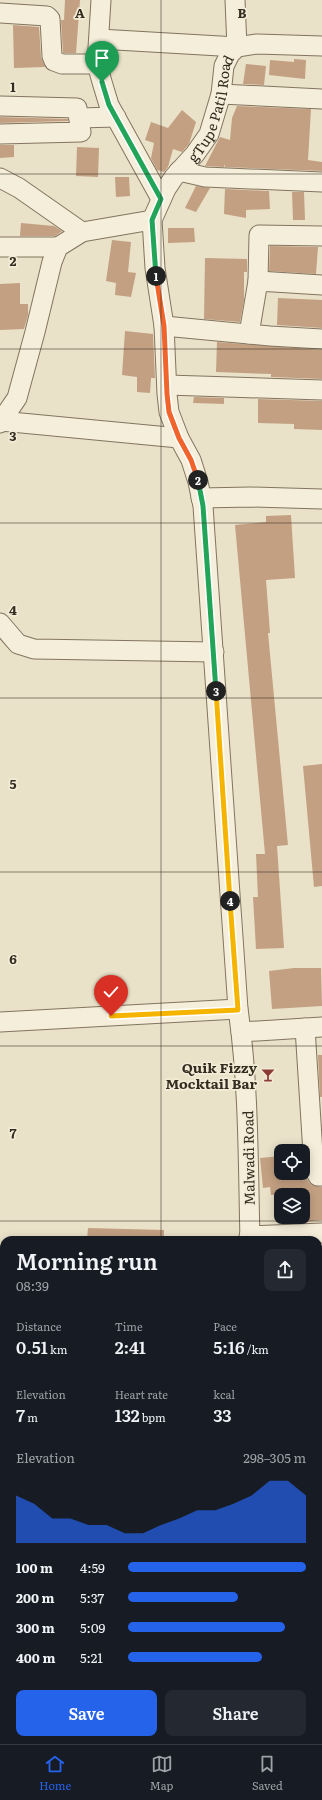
<!DOCTYPE html>
<meta charset="utf-8">
<style>
body{margin:0;font-family:Literata,serif;background:#242831;color:#f1f3f6;height:100vh;display:flex;flex-direction:column;font-size:15px;white-space:nowrap}
*{box-sizing:border-box;margin:0}
p{font-size:13px;color:#9ea1a6}
.icon{flex:none;width:22px;height:22px;fill:none;stroke:currentColor;stroke-width:2;stroke-linecap:round;stroke-linejoin:round}
.map{position:relative;flex:1;overflow:hidden}
.drawer{position:absolute;left:0px;top:1236px;width:322px;height:508px;display:flex;flex-direction:column;background:#171b24;border-radius:12px 12px 0 0;box-shadow:0 2px 10px #0003}
.drawer>*{flex:none}
.fabs{position:absolute;left:274px;top:1144px;display:grid;gap:8px}
.fabs a{display:grid;place-items:center;width:36px;height:36px;border-radius:8px;background:#171b24;box-shadow:0 2px 10px #0003;font-size:20px}
.pin{position:absolute;display:grid;place-items:center;width:34px;height:34px;color:#fff;margin:-41px -17px;border-radius:50% 50% 50% 0;rotate:-45deg;box-shadow:0 0 4px #0007}
.pin .icon{rotate:45deg}
.km{position:absolute;width:20px;height:20px;margin:-10px;border-radius:50%;background:#222;color:#fff;font-size:11px;line-height:20px;text-align:center}
.round{display:grid;place-items:center;flex:none;width:42px;height:42px;border-radius:8px;background:#242831}
.overview{display:flex;align-items:center;justify-content:space-between;height:68px;padding:0 16px}
h1{font-size:22px;font-weight:600;line-height:30px}
.stats{display:grid;grid-template-columns:repeat(3,1fr);gap:6px;height:68px;padding:4px 16px}
.stats div{display:grid;align-content:center}
.stats b{font-size:17px;font-weight:600}
.stats small{font-size:11px;font-weight:400}
.stats p{font-size:11px}
.chart{height:112px;padding:8px 16px}
.chart p{display:flex;justify-content:space-between}
.chart svg{width:100%;height:72px;margin-top:4px;fill:#2563eb;opacity:.7}
.primary-button{display:flex;gap:8px;margin-top:auto;padding:8px 16px}
.primary-button a{flex:1;height:46px;border-radius:8px;background:#2563eb;color:#fff;font-size:16px;font-weight:600;line-height:46px;text-align:center}
.primary-button a+a{background:#242831;color:#f1f3f6}
ul{padding:0 16px;list-style:none;font-size:13px}
li{display:grid;grid-template-columns:64px 48px 1fr;align-items:center;height:30px}
li i{height:10px;border-radius:5px;background:#2563eb}
.dock{display:flex;justify-content:space-around;align-items:center;height:56px;border-top:1px solid #363941;background:#171b24;font-size:11px;color:#9ea1a6}
.dock a{display:grid;justify-items:center;gap:2px}
.dock .on{color:#2563eb}
.map>svg:first-child{display:block}
.green{fill:#bfc69d}
.building{fill:#c3a082}
.lines{fill:none;stroke-linecap:round;stroke-linejoin:round}
.minor-casing{stroke:#83745f;stroke-width:21}
.minor{stroke:#f5eeda;stroke-width:19}
.split-1-casing{stroke:#fff;stroke-width:8}
.split-2-casing{stroke:#fff;stroke-width:8}
.split-3-casing{stroke:#fff;stroke-width:8}
.split-4-casing{stroke:#fff;stroke-width:8}
.split-5-casing{stroke:#fff;stroke-width:8}
.split-1{stroke:#22a559;stroke-width:5}
.split-2{stroke:#f0652b;stroke-width:5}
.split-3{stroke:#22a559;stroke-width:5}
.split-4{stroke:#f5b400;stroke-width:5}
.split-5{stroke:#f5b400;stroke-width:5}
.grid{fill:none;stroke:#352c21;stroke-width:1;stroke-opacity:0.55}
.labels{text-anchor:middle;dominant-baseline:central;stroke-width:3.5;stroke-linejoin:round;paint-order:stroke}
.street-label{font-size:14px;fill:#352c21;stroke:#f2ebd6}
.poi-label{font-size:14px;font-weight:bold;fill:#352c21;stroke:#f2ebd6;text-anchor:end}
.grid-label{font-size:13px;text-anchor:middle;font-weight:bold;fill:#352c21;stroke:#f2ebd6;stroke-width:3.5;stroke-linejoin:round;paint-order:stroke}
</style>
<div class="map">
<svg width="322" height="1744" viewBox="0 0 322 1744">
<rect width="100%" height="100%" fill="#e9e1c8"/>
<!-- green -->
<path class="green" d="M 0,1347 L 4,1347 L 4,1559 L 0,1559 Z"/>
<!-- building -->
<path class="building" d="M 65,0 L 80,0 L 76,53 L 63,53 L 61,20 L 64,20 Z
M 13,25 L 39,27 L 41,57 L 45,67 L 14,68 Z
M 294,59 L 306,60 L 305,79 L 269,75 L 270,60 L 294,62 Z
M 246,64 L 266,66 L 264,85 L 243,84 Z
M 237,106 L 311,109 L 308,160 L 322,162 L 322,171 L 225,167 L 225,164 L 224,167 L 205,166 L 220,137 L 230,140 L 232,118 Z
M 182,110 L 196,122 L 189,144 L 182,152 L 173,149 L 168,167 L 164,172 L 157,170 L 151,158 L 154,143 L 145,140 L 151,122 L 168,128 Z
M 0,117 L 68,119 L 68,121 L 0,123 Z
M 0,145 L 14,145 L 14,157 L 0,158 Z
M 77,147 L 99,148 L 98,177 L 76,176 Z
M 115,177 L 129,177 L 130,196 L 116,197 Z
M 196,186 L 210,188 L 196,212 L 185,208 Z
M 225,189 L 269,191 L 270,209 L 246,210 L 246,218 L 224,214 Z
M 292,192 L 304,192 L 305,220 L 293,220 Z
M 21,223 L 54,226 L 62,231 L 55,236 L 20,236 Z
M 168,228 L 194,228 L 195,242 L 168,243 Z
M 112,240 L 131,242 L 128,272 L 136,273 L 131,297 L 115,295 L 116,283 L 106,281 Z
M 270,246 L 318,247 L 316,274 L 269,271 Z
M 205,258 L 247,259 L 247,272 L 244,272 L 244,300 L 240,322 L 204,319 Z
M 20,283 L 20,304 L 28,304 L 28,315 L 24,329 L 0,330 L 0,284 Z
M 278,298 L 322,300 L 322,328 L 277,325 Z
M 125,331 L 153,334 L 155,378 L 151,378 L 150,393 L 137,392 L 137,377 L 122,375 Z
M 217,342 L 322,350 L 322,379 L 271,377 L 271,374 L 216,372 Z
M 194,397 L 224,398 L 224,404 L 193,403 Z
M 258,399 L 322,401 L 322,430 L 294,429 L 294,424 L 258,423 Z
M 291,515 L 295,578 L 266,580 L 270,633 L 268,633 L 288,845 L 277,846 L 284,948 L 256,949 L 253,897 L 258,897 L 256,854 L 265,854 L 235,525 L 266,522 L 266,516 Z
M 322,764 L 322,886 L 314,887 L 303,766 Z
M 294,968 L 321,968 L 322,1006 L 272,1009 L 269,971 Z
M 318,1055 L 322,1055 L 322,1097 L 320,1097 Z
M 281,1156 L 281,1173 L 303,1173 L 303,1169 L 308,1181 L 312,1185 L 322,1187 L 322,1220 L 303,1222 L 303,1195 L 271,1195 L 270,1187 L 263,1188 L 260,1158 Z
M 88,1228 L 164,1230 L 164,1240 L 87,1240 Z"/>
<g class="lines">
<!-- minor casing -->
<g class="minor-casing">
<g id="minor">
<path d="M 101,0 L 97,64 L 102,82 L 109,105 L 161,199"/>
<path d="M 0,13 L 47,16 L 50,19 L 52,56 L 54,61 L 62,64 L 97,64"/>
<path d="M 99,39 L 237,47 L 235,0"/>
<path d="M 221,94 L 322,99"/>
<path d="M 0,106 L 77,108 L 81,132 L 0,134"/>
<path d="M 79,118 L 116,117"/>
<path d="M 179,171 L 205,177 L 322,182"/>
<path d="M 0,178 L 19,188 L 82,232"/>
<path d="M 0,247 L 58,247"/>
<path d="M 258,281 L 259,235 L 322,236"/>
<path d="M 164,326 L 270,336 L 322,339"/>
<path d="M 249,334 L 258,281 L 322,285"/>
<path d="M 167,385 L 322,390"/>
<path d="M 0,421 L 179,438"/>
<path d="M 0,423 L 17,398 L 35,332 L 52,262 L 58,247 L 82,232 L 152,220"/>
<path d="M 201,498 L 251,497 L 322,499"/>
<path d="M 0,623 L 18,644 L 34,649 L 214,652"/>
<path d="M 0,1022 L 238,1009"/>
<path d="M 305,1028 L 314,1169 L 318,1176 L 322,1176"/>
<path d="M 241,1032 L 322,1027"/>
<path d="M 249,1236 L 322,1233"/>
<path id="s1" d="M 250,1240 C 248,1163 249,1086 238,1009 L 203,506 L 198,482 L 191,460 L 179,438 L 169,412 L 167,394 L 164,326 L 155,268 L 152,220 L 166,189 L 174,177 L 195,154 L 209,134 L 221,94 L 224,66 L 230,54 L 237,47 L 257,44 L 322,46"/>
<path d="M 318,1507 L 322,1507"/>
<path d="M 318,1633 L 322,1633"/>
<path d="M 117,1740 L 118,1744"/>
<path d="M 260,1744 L 262,1740"/>
</g>
</g>
<!-- minor -->
<use href="#minor" class="minor"/>
</g>
<g class="lines">
<!-- split-1 casing -->
<g class="split-1-casing">
<path id="split-1" d="M 102,82 L 109,105 L 161,199 L 152,220 L 156,276"/>
</g>
<!-- split-2 casing -->
<g class="split-2-casing">
<path id="split-2" d="M 156,276 L 164,326 L 167,394 L 169,412 L 179,438 L 191,460 L 198,480"/>
</g>
<!-- split-3 casing -->
<g class="split-3-casing">
<path id="split-3" d="M 198,480 L 203,506 L 216,691"/>
</g>
<!-- split-4 casing -->
<g class="split-4-casing">
<path id="split-4" d="M 216,691 L 230,901"/>
</g>
<!-- split-5 casing -->
<g class="split-5-casing">
<path id="split-5" d="M 111,1016 L 238,1010 L 230,901"/>
</g>
<!-- split-1 -->
<use href="#split-1" class="split-1"/>
<!-- split-2 -->
<use href="#split-2" class="split-2"/>
<!-- split-3 -->
<use href="#split-3" class="split-3"/>
<!-- split-4 -->
<use href="#split-4" class="split-4"/>
<!-- split-5 -->
<use href="#split-5" class="split-5"/>
</g>
<!-- grid -->
<path class="grid" d="M 161,0 L 161,1240M 0,174 L 322,174M 0,349 L 322,349M 0,523 L 322,523M 0,698 L 322,698M 0,872 L 322,872M 0,1046 L 322,1046M 0,1221 L 322,1221M 0,1395 L 4,1395M 318,1395 L 322,1395M 0,1570 L 4,1570M 318,1570 L 322,1570M 161,1740 L 161,1744"/>
<!-- icons -->
<defs>
<g id="bar-bare" transform="scale(1.08)"><path d="M-6-5H6L.8 .8V4.5H3.5V6h-7V4.5H-.8V.8Z" fill="#8b3a36" stroke="#f2ebd6" stroke-width="2.5" paint-order="stroke"/></g>
</defs>
<g fill-rule="evenodd">
<use href="#bar-bare" x="268" y="1075"/>
</g>
<g class="labels">
<!-- street labels -->
<g class="street-label">
<text stroke="none"><textPath href="#s1" startOffset="1158">gTupe Patil Road</textPath></text>
<text transform="translate(248 1158) rotate(-91)">Malwadi Road</text>
</g>
<!-- poi labels -->
<g class="poi-label">
<text x="257" y="1067">Quik Fizzy<tspan x="257" dy="16">Mocktail Bar</tspan></text>
</g>
</g>
<g class="grid-label">
<text x="80" y="18">A</text>
<text x="242" y="18">B</text>
<text x="13" y="92">1</text>
<text x="13" y="266">2</text>
<text x="13" y="441">3</text>
<text x="13" y="615">4</text>
<text x="13" y="789">5</text>
<text x="13" y="964">6</text>
<text x="13" y="1138">7</text>
</g>
</svg>
<div class="fabs">
<a><svg class="icon" aria-label="locate" viewBox="0 0 24 24"><circle cx="12" cy="12" r="6"/><path d="M12 2v4M12 18v4M2 12h4M18 12h4"/></svg></a>
<a><svg class="icon" aria-label="layers" viewBox="0 0 24 24"><path d="M12 4l9 5-9 5-9-5zM3 14l9 5 9-5"/></svg></a>
</div>
<div class="pin" style="left:102px;top:82px;background:#1e9e55"><svg class="icon" aria-label="arrive" viewBox="0 0 24 24"><path d="M6 21V4h12l-3 4 3 4H6"/></svg></div>
<div class="pin" style="left:111px;top:1016px;background:#d93025"><svg class="icon" aria-label="check" viewBox="0 0 24 24"><path d="M5 12l5 5 9-10"/></svg></div>
<b class="km" style="left:156px;top:276px">1</b>
<b class="km" style="left:198px;top:480px">2</b>
<b class="km" style="left:216px;top:691px">3</b>
<b class="km" style="left:230px;top:901px">4</b>
<section class="drawer">
<div class="overview"><div><h1>Morning run</h1><p>08:39</p></div><a class="round"><svg class="icon" aria-label="share" viewBox="0 0 24 24"><path d="M12 15V3M7 8l5-5 5 5M5 13v7h14v-7"/></svg></a></div>
<div class="stats">
<div><p>Distance</p><b>0.51<small> km</small></b></div>
<div><p>Time</p><b>2:41</b></div>
<div><p>Pace</p><b>5:16<small> /km</small></b></div>
</div>
<div class="stats">
<div><p>Elevation</p><b>7<small> m</small></b></div>
<div><p>Heart rate</p><b>132<small> bpm</small></b></div>
<div><p>kcal</p><b>33</b></div>
</div>
<div class="chart"><p><span>Elevation</span>298–305 m</p>
<svg viewBox="0 0 160 44" preserveAspectRatio="none"><path d="M0 44V15L10 20L20 29L30 29L40 33L50 33L60 38L70 38L80 33L90 29L100 24L110 24L120 20L130 15L140 6L150 6L160 15V44z"/></svg>
</div>
<ul>
<li><b>100 m</b>4:59<i style="width:100%"></i></li>
<li><b>200 m</b>5:37<i style="width:62%"></i></li>
<li><b>300 m</b>5:09<i style="width:88%"></i></li>
<li><b>400 m</b>5:21<i style="width:75%"></i></li>
</ul>
<div class="primary-button"><a>Save</a><a>Share</a></div>
</section>
</div>
<nav class="dock">
<a class="on"><svg class="icon" aria-label="home" viewBox="0 0 24 24"><path d="M3 11l9-7 9 7M6 9v11h12V9"/></svg>Home</a>
<a><svg class="icon" aria-label="map" viewBox="0 0 24 24"><path d="M3 6l6-2 6 2 6-2v14l-6 2-6-2-6 2zM9 4v14M15 6v14"/></svg>Map</a>
<a><svg class="icon" aria-label="saved" viewBox="0 0 24 24"><path d="M7 4h10v16l-5-4-5 4z"/></svg>Saved</a>
</nav>
